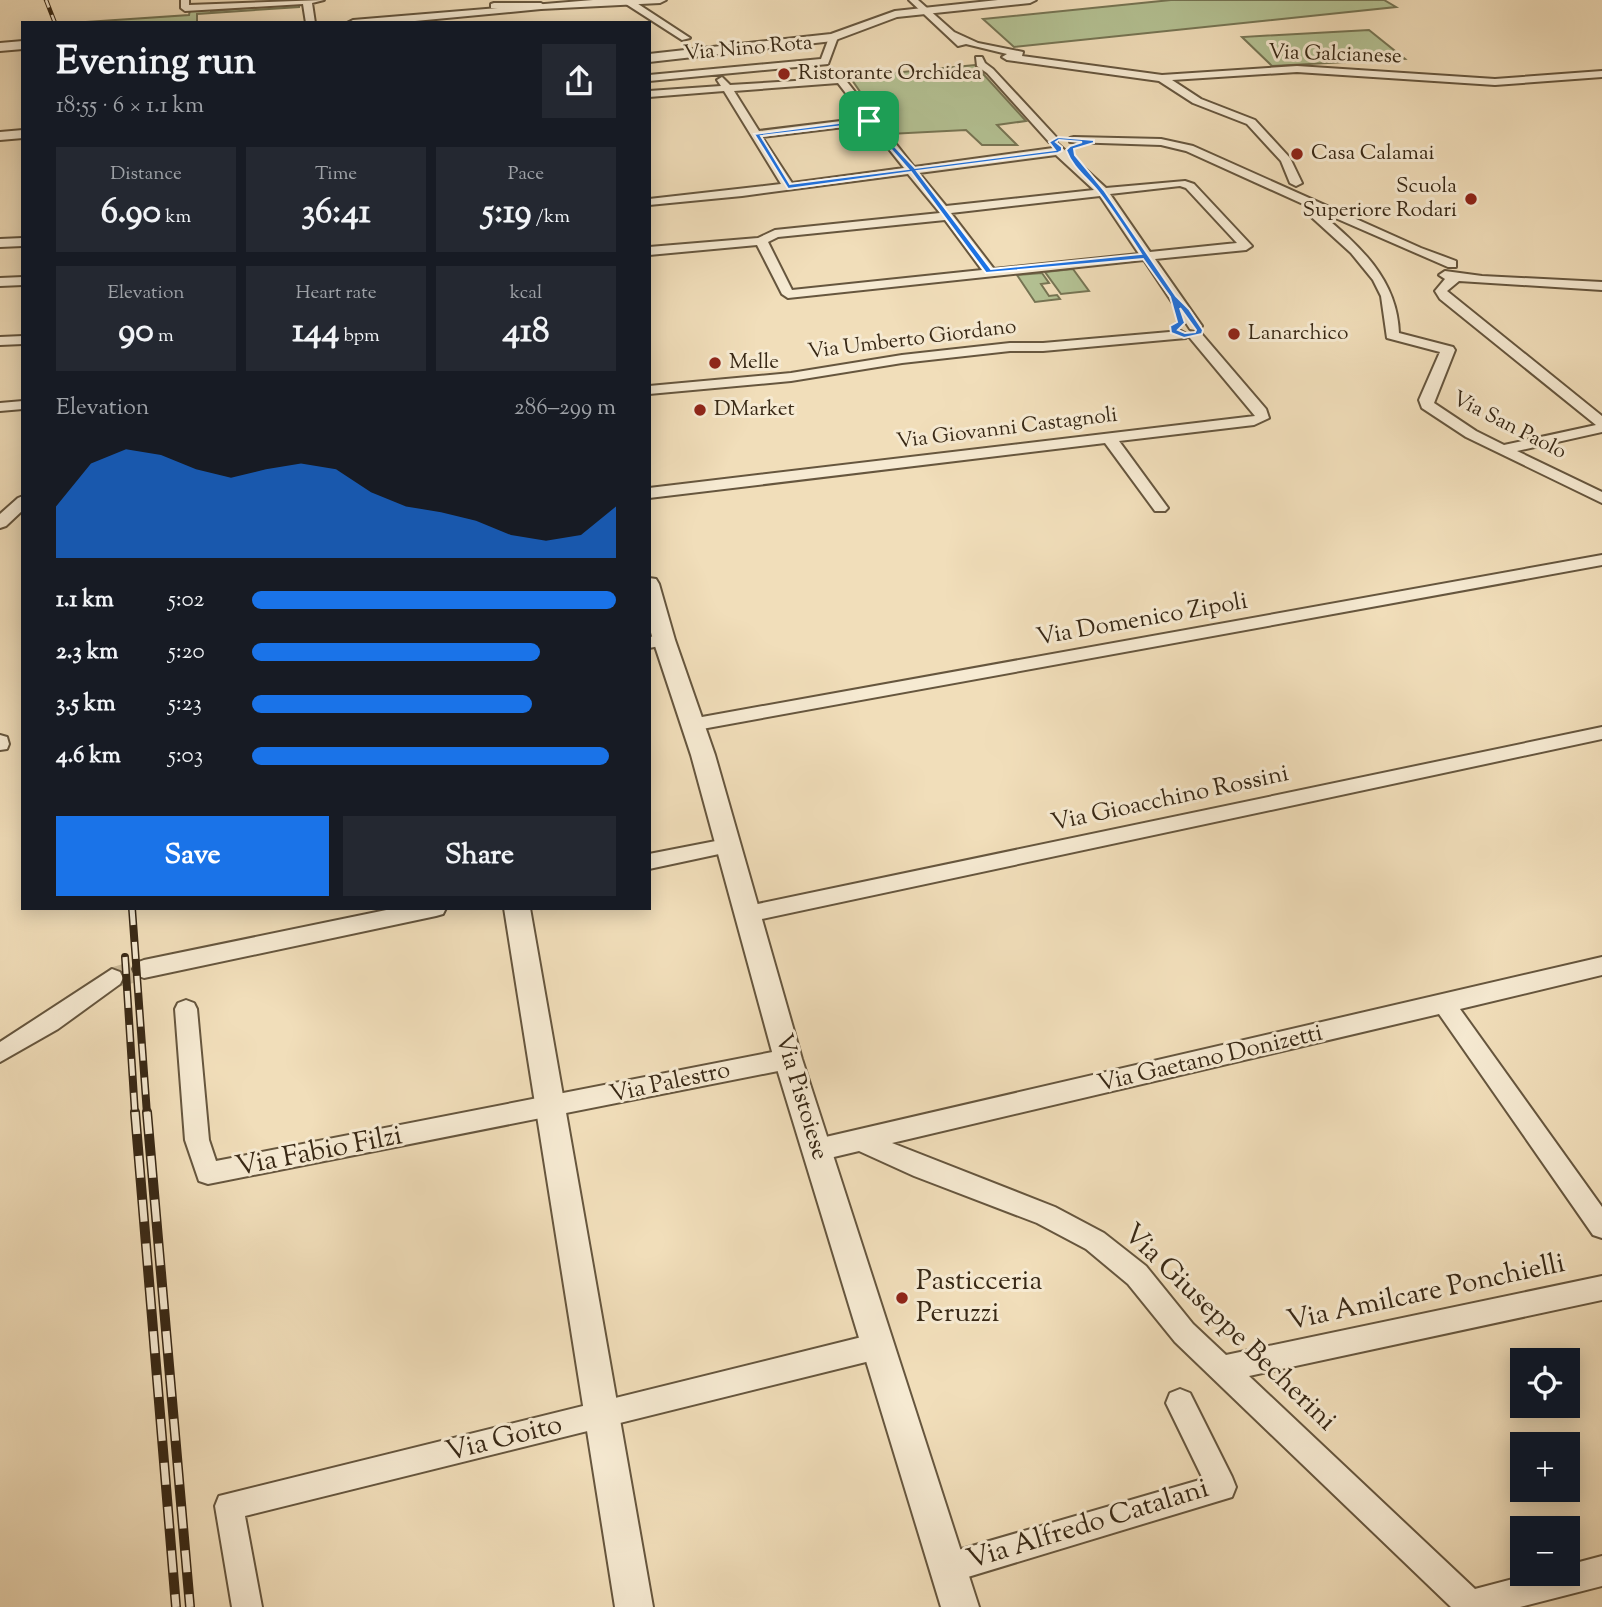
<!DOCTYPE html>
<meta charset="utf-8">
<style>
body{margin:0;font-family:"Sorts Mill Goudy",serif;background:#242831;color:#f1f3f6;height:100vh;display:flex;flex-direction:column;font-size:26px;white-space:nowrap}
*{box-sizing:border-box;margin:0}
p{font-size:23px;color:#9ea1a6}
.icon{flex:none;width:38px;height:38px;fill:none;stroke:currentColor;stroke-width:2;stroke-linecap:round;stroke-linejoin:round}
.map{position:relative;flex:1;overflow:hidden}
.sheet{position:absolute;left:21px;top:21px;width:630px;height:889px;display:flex;flex-direction:column;background:#171b24;border-radius:0px;box-shadow:0 4px 18px #0003}
.sheet>*{flex:none}
.fabs{position:absolute;left:1510px;top:1348px;display:grid;gap:14px}
.fabs a{display:grid;place-items:center;width:70px;height:70px;border-radius:0px;background:#171b24;box-shadow:0 4px 18px #0003;font-size:35px}
.pin{position:absolute;display:grid;place-items:center;width:60px;height:60px;color:#fff;margin:-30px;border-radius:14px;box-shadow:0 4px 10px #0006}
.round{display:grid;place-items:center;flex:none;width:74px;height:74px;border-radius:0px;background:#242831}
.headline{display:flex;align-items:center;justify-content:space-between;height:119px;padding:0 35px}
h1{font-size:38px;font-weight:700;line-height:52px}
.metrics{display:grid;grid-template-columns:repeat(3,1fr);gap:10px;height:119px;padding:7px 35px}
.metrics div{display:grid;align-content:center;border-radius:0px;background:#242831;text-align:center}
.metrics b{font-size:35px;font-weight:700}
.metrics small{font-size:19px;font-weight:400}
.metrics p{font-size:19px}
.chart{height:196px;padding:14px 35px}
.chart p{display:flex;justify-content:space-between}
.chart svg{width:100%;height:126px;margin-top:7px;fill:#1a73e8;opacity:.7}
.cta{display:flex;gap:14px;margin-top:auto;padding:14px 35px}
.cta a{flex:1;height:80px;border-radius:0px;background:#1a73e8;color:#fff;font-size:28px;font-weight:700;line-height:80px;text-align:center}
.cta a+a{background:#242831;color:#f1f3f6}
ul{padding:0 35px;list-style:none;font-size:23px}
li{display:grid;grid-template-columns:112px 84px 1fr;align-items:center;height:52px}
li i{height:18px;border-radius:9px;background:#1a73e8}
.map>svg:first-child{display:block}
.green{fill:#b4c294;stroke:#767554;stroke-width:2}
.lines{fill:none;stroke-linecap:round;stroke-linejoin:round}
.minor-tunnel{stroke:#ccba99;stroke-width:21;stroke-dasharray:21 10;stroke-linecap:butt}
.minor-casing{stroke:#66563e;stroke-width:4}
.tertiary-casing{stroke:#66563e;stroke-width:4}
.minor{fill:#f6ead2;fill-rule:evenodd}
.tertiary{fill:#f6ead2;fill-rule:evenodd}
.rail-far2-casing{stroke:#382815;stroke-width:4.5}
.rail-far1-casing{stroke:#382815;stroke-width:8}
.rail-casing{stroke:#382815;stroke-width:10}
.rail-far2{stroke:#f6ead2;stroke-width:2.5;stroke-dasharray:8;stroke-linecap:butt}
.rail-far1{stroke:#f6ead2;stroke-width:5;stroke-dasharray:17;stroke-linecap:butt}
.rail{stroke:#f6ead2;stroke-width:7;stroke-dasharray:22;stroke-linecap:butt}
.route{fill:#1a73e8;stroke:#fff;stroke-width:2;fill-rule:evenodd}
.poi-dot{fill:#8f2418;stroke:#f6ead2;stroke-width:2.5}
.labels{text-anchor:middle;dominant-baseline:central;stroke-width:6;stroke-linejoin:round;paint-order:stroke}
.far-street-label{font-size:21px;fill:#382815;stroke:#f6ead2}
.far-poi-label{font-size:21px;fill:#382815;stroke:#f6ead2;text-anchor:start}
.street-label{font-size:24px;fill:#382815;stroke:#f6ead2}
.near-street-label{font-size:28px;fill:#382815;stroke:#f6ead2}
.near-poi-label{font-size:28px;fill:#382815;stroke:#f6ead2;text-anchor:start}
</style>
<div class="map">
<svg width="1602" height="1607" viewBox="0 0 1602 1607">
<rect width="100%" height="100%" fill="#f1deba"/>
<filter id="stains"><feTurbulence type="fractalNoise" baseFrequency=".00286" numOctaves="4"/><feColorMatrix values="0 0 0 0 .2 0 0 0 0 .09 0 0 0 0 .02 0 0 0 .5 -.17"/></filter>
<radialGradient id="worn" r=".72"><stop offset=".6" stop-color="#630" stop-opacity="0"/><stop offset="1" stop-color="#630" stop-opacity=".3"/></radialGradient>
<!-- green -->
<path class="green" d="M 1171,0 L 1384,0 L 1396,7 L 1014,47 L 983,19 Z
M 285,5 L 299,5 L 299,7 L 197,14 L 197,23 L 71,23 L 189,15 L 190,10 L 211,9 L 211,11 Z
M 1369,30 L 1405,59 L 1272,66 L 1242,37 Z
M 975,65 L 1026,121 L 997,125 L 1017,145 L 982,145 L 966,130 L 889,134 L 850,77 Z
M 1073,269 L 1089,291 L 1061,294 L 1045,272 Z
M 1042,273 L 1049,283 L 1041,284 L 1049,296 L 1057,295 L 1060,299 L 1035,302 L 1017,275 Z"/>
<g class="lines">
<!-- minor-tunnel -->
<path class="minor-tunnel" d="M 112,978 L 144,969"/>
<!-- minor casing -->
<g class="minor-casing">
<path id="minor" d="M 181,0 L 189,0 L 189,5 L 324,0 L 312,3 L 315,23 L 306,23 L 303,4 L 185,11 L 181,8 Z
M 626,0 L 632,0 L 690,38 L 682,40 L 626,4 Z
M 909,0 L 918,0 L 954,32 L 978,43 L 1023,52 L 1022,56 L 1162,75 L 1297,66 L 1495,79 L 1602,71 L 1602,77 L 1495,85 L 1297,72 L 1172,80 L 1201,99 L 1255,120 L 1290,158 L 1302,183 L 1296,186 L 1290,183 L 1281,161 L 1247,124 L 1193,103 L 1159,81 L 1007,60 L 1002,57 L 1007,54 L 966,44 L 958,46 Z
M 494,3 L 541,3 L 545,6 L 541,9 L 491,8 L 491,4 Z
M 830,35 L 838,37 L 828,64 L 649,81 L 649,75 L 821,59 Z
M 976,57 L 982,57 L 985,63 L 993,69 L 1057,138 L 1057,142 L 1049,142 L 987,73 L 977,66 Z
M 722,77 L 730,85 L 844,78 L 914,167 L 1053,148 L 1058,144 L 1106,188 L 1185,181 L 1194,184 L 1252,246 L 1246,250 L 1155,259 L 1202,326 L 1195,330 L 1190,329 L 1144,260 L 788,298 L 782,294 L 757,245 L 649,255 L 649,247 L 758,238 L 775,230 L 940,213 L 908,174 L 742,196 L 649,205 L 649,199 L 781,184 L 724,91 L 649,97 L 649,91 L 721,86 L 717,80 ZM 838,83 L 865,118 L 759,131 L 734,91 ZM 869,124 L 904,168 L 792,183 L 762,137 ZM 1056,155 L 1094,190 L 946,206 L 919,173 ZM 1180,186 L 1186,188 L 1237,243 L 1150,252 L 1110,194 ZM 1100,196 L 1139,254 L 994,269 L 951,213 ZM 945,220 L 982,270 L 792,290 L 768,242 L 778,237 Z
M 1074,137 L 1161,139 L 1193,146 L 1421,248 L 1456,261 L 1456,267 L 1448,267 L 1317,210 C 1357,244 1397,277 1399,333 L 1453,347 L 1455,350 L 1434,403 L 1476,431 L 1504,445 L 1596,425 L 1440,299 L 1435,291 L 1445,279 L 1439,275 L 1445,271 L 1482,276 L 1602,282 L 1602,290 L 1459,281 L 1447,291 L 1602,416 L 1602,432 L 1517,451 L 1602,492 L 1602,503 L 1466,437 L 1422,408 L 1419,400 L 1440,352 L 1387,338 L 1381,296 L 1373,280 L 1351,253 L 1307,213 L 1303,204 L 1186,151 L 1161,145 L 1070,142 L 1070,138 Z
M 23,238 L 23,246 L 0,247 L 0,239 Z
M 23,277 L 23,285 L 0,286 L 0,278 Z
M 1181,331 L 1188,335 L 1186,338 L 1043,351 L 1010,351 L 902,363 L 791,381 L 649,394 L 649,386 L 791,373 L 902,355 L 1010,343 L 1043,343 Z
M 1195,331 L 1200,332 L 1266,409 L 1269,418 L 1254,425 L 1119,441 L 1168,508 L 1165,511 L 1155,511 L 1105,443 L 649,498 L 649,488 L 1255,416 L 1190,338 L 1188,335 Z
M 23,336 L 23,344 L 0,345 L 0,337 Z
M 23,401 L 23,409 L 0,411 L 0,403 Z
M 23,496 L 23,510 L 6,526 L 0,528 L 0,514 L 18,498 Z
M 1602,555 L 1602,565 L 691,731 L 685,729 L 682,725 L 685,721 L 691,719 Z
M 664,635 L 670,636 L 673,640 L 670,644 L 649,648 L 649,637 Z
M 1602,727 L 1602,739 L 748,922 L 741,920 L 738,914 L 741,908 L 748,906 Z
M 0,735 L 7,737 L 9,744 L 7,749 L 0,750 Z
M 726,839 L 733,841 L 736,846 L 733,851 L 649,869 L 649,854 Z
M 396,908 L 446,908 L 443,914 L 436,916 L 144,978 L 136,975 L 133,969 L 136,963 L 144,960 Z
M 1602,957 L 1602,975 L 1460,1009 L 1602,1207 L 1602,1238 L 1593,1235 L 1439,1014 L 892,1143 L 1055,1207 L 1104,1233 L 1146,1266 L 1193,1324 L 1226,1355 L 1602,1276 L 1602,1300 L 1249,1376 L 1475,1589 L 1536,1573 L 1568,1573 L 1568,1565 L 1602,1556 L 1602,1586 L 1520,1607 L 1451,1607 L 1175,1342 L 1128,1284 L 1086,1249 L 1037,1223 L 914,1176 L 859,1151 L 817,1161 L 809,1157 L 805,1150 L 809,1143 L 817,1139 Z
M 112,969 L 120,972 L 123,978 L 120,984 L 58,1029 L 0,1062 L 0,1042 Z
M 186,1000 L 194,1003 L 197,1009 L 209,1140 L 216,1161 L 788,1049 L 796,1052 L 799,1059 L 796,1066 L 788,1069 L 208,1184 L 199,1181 L 185,1140 L 175,1009 L 178,1003 Z
M 878,1333 L 887,1337 L 891,1346 L 887,1355 L 878,1359 L 245,1516 L 262,1607 L 232,1607 L 215,1506 L 219,1496 Z
M 1180,1389 L 1190,1393 L 1232,1477 L 1236,1487 L 1232,1497 L 948,1583 L 938,1578 L 933,1568 L 938,1558 L 948,1553 L 1203,1479 L 1166,1403 L 1170,1393 Z"/>
</g>
<!-- tertiary casing -->
<g class="tertiary-casing">
<path id="tertiary" d="M 593,0 L 666,0 L 660,3 L 541,9 L 394,23 L 347,23 L 353,20 Z
M 998,0 L 1036,0 L 1030,3 L 897,17 L 833,41 L 649,62 L 649,54 L 831,34 L 895,11 Z
M 23,41 L 23,49 L 0,51 L 0,43 Z
M 23,130 L 23,138 L 0,140 L 0,132 Z
M 649,578 L 656,579 L 659,584 L 675,640 L 715,755 L 802,1059 L 979,1607 L 941,1607 L 774,1059 L 691,755 L 653,640 L 649,625 Z
M 504,908 L 530,908 L 653,1607 L 615,1607 Z"/>
</g>
<!-- minor -->
<use href="#minor" class="minor"/>
<!-- tertiary -->
<use href="#tertiary" class="tertiary"/>
<!-- rail-far2 casing -->
<g class="rail-far2-casing">
<path id="rail-far2" d="M 46,0 L 55,23"/>
</g>
<!-- rail-far1 casing -->
<g class="rail-far1-casing">
<path id="rail-far1" d="M 132,908 L 147,1114
M 125,957 L 135,1114"/>
</g>
<!-- rail casing -->
<g class="rail-casing">
<path id="rail" d="M 135,1112 L 176,1607
M 147,1112 L 190,1607"/>
</g>
<!-- rail-far2 -->
<use href="#rail-far2" class="rail-far2"/>
<!-- rail-far1 -->
<use href="#rail-far1" class="rail-far1"/>
<!-- rail -->
<use href="#rail" class="rail"/>
</g>
<!-- route -->
<path class="route" d="M 869,119 L 915,168 L 1055,150 L 1049,142 L 1058,137 L 1094,140 L 1094,143 L 1074,149 L 1075,155 L 1104,190 L 1176,296 L 1189,309 L 1203,330 L 1202,334 L 1184,338 L 1171,333 L 1170,326 L 1177,322 L 1170,297 L 1143,259 L 986,273 L 911,172 L 788,189 L 754,134 ZM 868,123 L 908,169 L 790,184 L 761,136 ZM 1059,140 L 1082,142 L 1070,146 L 1066,150 C 1073,169 1089,179 1100,194 C 1115,213 1128,234 1141,254 L 991,269 L 917,171 L 1058,153 L 1062,151 L 1062,147 L 1056,142 ZM 1180,308 L 1196,330 L 1195,332 L 1185,333 L 1178,330 L 1185,323 Z"/>
<!-- markers -->
<g class="poi-dot">
<circle cx="784" cy="74" r="7"/>
<circle cx="1297" cy="154" r="7"/>
<circle cx="1471" cy="199" r="7"/>
<circle cx="1234" cy="334" r="7"/>
<circle cx="715" cy="363" r="7"/>
<circle cx="700" cy="410" r="7"/>
<circle cx="902" cy="1298" r="7"/>
</g>
<g class="labels">
<!-- far-street labels -->
<g class="far-street-label">
<text transform="translate(748 49) rotate(-5)">Via Nino Rota</text>
<text transform="translate(1335 55) rotate(2)">Via Galcianese</text>
<text transform="translate(912 340) rotate(-7)">Via Umberto Giordano</text>
<text transform="translate(1509 426) rotate(27)">Via San Paolo</text>
<text transform="translate(1007 429) rotate(-7)">Via Giovanni Castagnoli</text>
</g>
<!-- far-poi labels -->
<g class="far-poi-label">
<text x="798" y="74">Ristorante Orchidea</text>
<text x="1311" y="154">Casa Calamai</text>
<text x="1457" y="187" text-anchor="end">Scuola<tspan x="1457" dy="24">Superiore Rodari</tspan></text>
<text x="1248" y="334">Lanarchico</text>
<text x="729" y="363">Melle</text>
<text x="714" y="410">DMarket</text>
</g>
<!-- street labels -->
<g class="street-label">
<text transform="translate(1142 620) rotate(-10)">Via Domenico Zipoli</text>
<text transform="translate(1170 799) rotate(-12)">Via Gioacchino Rossini</text>
<text transform="translate(1210 1059) rotate(-13)">Via Gaetano Donizetti</text>
<text transform="translate(670 1083) rotate(-12)">Via Palestro</text>
<text transform="translate(801 1097) rotate(73)">Via Pistoiese</text>
</g>
<!-- near-street labels -->
<g class="near-street-label">
<text transform="translate(319 1152) rotate(-11)">Via Fabio Filzi</text>
<text transform="translate(1426 1293) rotate(-12)">Via Amilcare Ponchielli</text>
<text transform="translate(1229 1328) rotate(44)">Via Giuseppe Becherini</text>
<text transform="translate(504 1439) rotate(-14)">Via Goito</text>
<text transform="translate(1088 1525) rotate(-17)">Via Alfredo Catalani</text>
</g>
<!-- near-poi labels -->
<g class="near-poi-label">
<text x="916" y="1282">Pasticceria<tspan x="916" dy="32">Peruzzi</tspan></text>
</g>
</g>
<rect width="100%" height="100%" filter="url(#stains)"/>
<rect width="100%" height="100%" fill="url(#worn)"/>
</svg>
<div class="fabs">
<a><svg class="icon" aria-label="locate" viewBox="0 0 24 24"><circle cx="12" cy="12" r="6"/><path d="M12 2v4M12 18v4M2 12h4M18 12h4"/></svg></a>
<a>+</a>
<a>−</a>
</div>
<div class="pin" style="left:869px;top:121px;background:#1e9e55"><svg class="icon" aria-label="arrive" viewBox="0 0 24 24"><path d="M6 21V4h12l-3 4 3 4H6"/></svg></div>
<section class="sheet">
<div class="headline"><div><h1>Evening run</h1><p>18:55 · 6 × 1.1 km</p></div><a class="round"><svg class="icon" aria-label="share" viewBox="0 0 24 24"><path d="M12 15V3M7 8l5-5 5 5M5 13v7h14v-7"/></svg></a></div>
<div class="metrics">
<div><p>Distance</p><b>6.90<small> km</small></b></div>
<div><p>Time</p><b>36:41</b></div>
<div><p>Pace</p><b>5:19<small> /km</small></b></div>
</div>
<div class="metrics">
<div><p>Elevation</p><b>90<small> m</small></b></div>
<div><p>Heart rate</p><b>144<small> bpm</small></b></div>
<div><p>kcal</p><b>418</b></div>
</div>
<div class="chart"><p><span>Elevation</span>286–299 m</p>
<svg viewBox="0 0 160 44" preserveAspectRatio="none"><path d="M0 44V26L10 11L20 6L30 8L40 13L50 16L60 13L70 11L80 13L90 21L100 26L110 28L120 31L130 36L140 38L150 36L160 26V44z"/></svg>
</div>
<ul>
<li><b>1.1 km</b>5:02<i style="width:100%"></i></li>
<li><b>2.3 km</b>5:20<i style="width:79%"></i></li>
<li><b>3.5 km</b>5:23<i style="width:77%"></i></li>
<li><b>4.6 km</b>5:03<i style="width:98%"></i></li>
</ul>
<div class="cta"><a>Save</a><a>Share</a></div>
</section>
</div>
